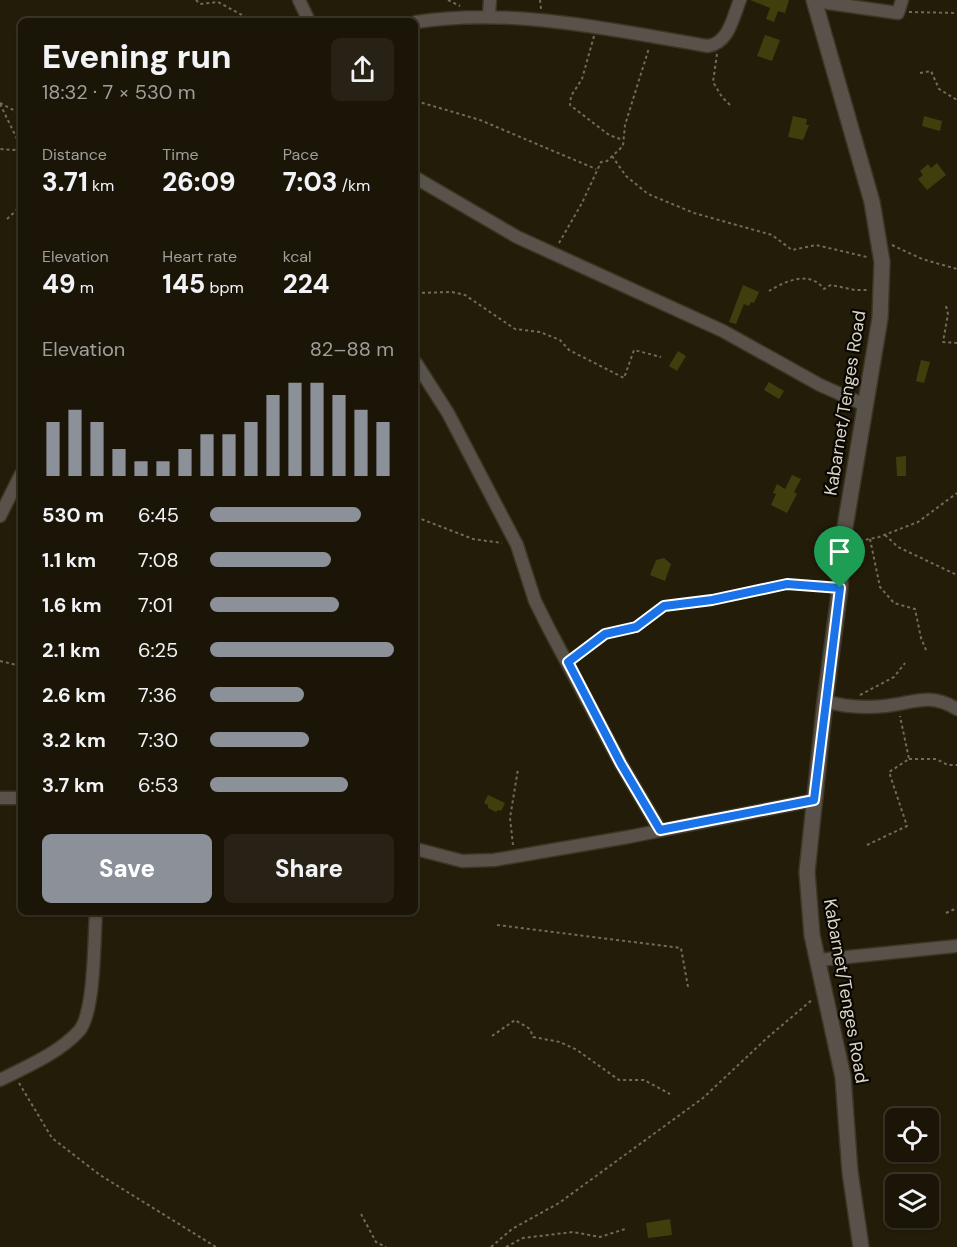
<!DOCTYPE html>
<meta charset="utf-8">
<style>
body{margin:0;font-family:"DM Sans",sans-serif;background:#272215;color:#f1f3f6;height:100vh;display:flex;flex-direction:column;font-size:22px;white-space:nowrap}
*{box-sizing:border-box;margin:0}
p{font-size:20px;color:#9f9f9b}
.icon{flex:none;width:33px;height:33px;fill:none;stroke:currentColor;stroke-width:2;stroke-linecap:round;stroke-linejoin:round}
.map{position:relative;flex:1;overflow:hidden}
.sheet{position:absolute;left:18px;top:18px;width:400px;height:897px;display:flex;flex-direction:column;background:#1a1507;border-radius:9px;box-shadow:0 2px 4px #0004,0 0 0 2px #383428}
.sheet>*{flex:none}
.fabs{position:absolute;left:885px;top:1108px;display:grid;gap:12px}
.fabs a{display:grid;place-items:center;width:54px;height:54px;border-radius:9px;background:#1a1507;box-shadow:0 2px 4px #0004,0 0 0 2px #383428;font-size:30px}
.pin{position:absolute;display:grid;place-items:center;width:51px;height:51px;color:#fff;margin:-62px -26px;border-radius:50% 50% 50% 0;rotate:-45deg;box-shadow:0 0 6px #0007}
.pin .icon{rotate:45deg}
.round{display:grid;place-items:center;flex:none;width:63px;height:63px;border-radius:9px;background:#272215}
.head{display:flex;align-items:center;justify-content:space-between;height:102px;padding:0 24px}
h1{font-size:33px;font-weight:800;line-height:45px}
.stats{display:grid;grid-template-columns:repeat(3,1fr);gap:9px;height:102px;padding:6px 24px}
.stats div{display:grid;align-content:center}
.stats b{font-size:26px;font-weight:800}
.stats small{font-size:16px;font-weight:400}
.stats p{font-size:16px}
.chart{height:168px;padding:12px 24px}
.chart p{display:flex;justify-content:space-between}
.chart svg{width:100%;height:108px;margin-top:6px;stroke:#8c9099;stroke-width:6}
.action{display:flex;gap:12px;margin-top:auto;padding:12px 24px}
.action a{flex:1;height:69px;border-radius:9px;background:#8c9099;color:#fff;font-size:24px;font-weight:800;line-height:69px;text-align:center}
.action a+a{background:#272215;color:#f1f3f6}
ul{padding:0 24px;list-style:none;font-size:20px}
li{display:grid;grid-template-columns:96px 72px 1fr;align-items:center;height:45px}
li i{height:15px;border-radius:8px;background:#8c9099}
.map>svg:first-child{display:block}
.building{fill:#3f3f0e}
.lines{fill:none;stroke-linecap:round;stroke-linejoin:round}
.minor-casing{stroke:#3d3624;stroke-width:15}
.tertiary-casing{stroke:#3d3624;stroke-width:18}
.path{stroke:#716b5b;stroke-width:2;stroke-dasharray:3 3;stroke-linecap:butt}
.minor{stroke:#59524a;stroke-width:12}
.tertiary{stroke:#59524a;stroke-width:15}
.route-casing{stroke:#fff;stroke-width:12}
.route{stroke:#1a73e8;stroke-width:8}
.labels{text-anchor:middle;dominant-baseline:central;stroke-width:4.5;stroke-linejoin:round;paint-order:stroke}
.street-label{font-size:18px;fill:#dad5c9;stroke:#0a0702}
</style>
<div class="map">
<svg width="957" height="1247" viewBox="0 0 957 1247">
<rect width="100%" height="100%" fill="#231c09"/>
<!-- building -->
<path class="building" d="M 750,0 L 789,0 L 785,13 L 778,11 L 774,22 L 766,19 L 770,8 Z
M 765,35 L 780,40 L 772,61 L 757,56 Z
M 793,116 L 807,119 L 806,125 L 809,125 L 803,140 L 788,137 Z
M 924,116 L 942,121 L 940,131 L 922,126 Z
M 937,163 L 946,175 L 927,190 L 918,179 L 923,175 L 920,171 L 928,164 L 931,168 Z
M 743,285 L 759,292 L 754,303 L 751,302 L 749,306 L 744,304 L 736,324 L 729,322 Z
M 678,351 L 686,356 L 677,371 L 669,366 Z
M 921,360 L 930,362 L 924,383 L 916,381 Z
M 769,382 L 784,391 L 779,399 L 764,390 Z
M 906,456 L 906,476 L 897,476 L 896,457 Z
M 792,475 L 801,479 L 794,492 L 797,494 L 787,513 L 771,505 L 776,494 L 773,493 L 777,484 L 785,489 Z
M 664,558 L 671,564 L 665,581 L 650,575 L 656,560 Z
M 488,795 L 505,803 L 501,811 L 498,810 L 496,812 L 488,808 L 488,805 L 484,803 Z
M 670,1219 L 672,1235 L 648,1238 L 646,1223 Z"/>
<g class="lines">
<!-- minor casing -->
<g class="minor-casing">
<path id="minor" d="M 299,0 L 309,21
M 814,1 L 898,13 L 902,0
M 489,15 L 490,0
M 416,22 C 512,7 613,30 708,46 C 729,43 733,17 740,0
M 416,178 L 517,237 L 723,331 L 820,385 L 865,405
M 416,363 L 448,413 L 517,545 L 535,601 L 549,629 L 621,764 L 660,830
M 0,516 L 21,474
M 825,701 C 844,707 864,708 885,706 C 914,703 929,692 957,709
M 0,798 L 21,798
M 416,849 L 462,861 L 494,860 L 628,837 L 814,800
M 818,960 L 957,946
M 0,1080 C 26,1067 59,1053 79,1031 C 95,1013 94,938 96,912"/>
</g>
<!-- tertiary casing -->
<g class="tertiary-casing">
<path id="tertiary" d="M 814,0 L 872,202 L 882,262 L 880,318 L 842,545 L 840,588 L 825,701 L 807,872 L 812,935 L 843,1077 L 850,1172 L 861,1247"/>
</g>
<!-- path -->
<path class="path" d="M 196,0 L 200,4 L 218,2 L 253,21
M 448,0 L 460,6
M 540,0 L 541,9
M 909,12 L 957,13
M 257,21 L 277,21
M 594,36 L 582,79 L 571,96 L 570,105 L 609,135 L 623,140
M 717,54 L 713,82 L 722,97 L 732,107
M 920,73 L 931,71 L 939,89 L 957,100
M 416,101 L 480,120 L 596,169
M 0,103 L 21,114
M 0,104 L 21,147 L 14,150 L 0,149
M 612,156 L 626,176 L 648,194 L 694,213 L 772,235 L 792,250 L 816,245 L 867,257
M 7,219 L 21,206
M 559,243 L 582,203 L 601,162 L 607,161 L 623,146 L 625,125 L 649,48
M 892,245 L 922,259 L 957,269
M 769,291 C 785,281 810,270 824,289 L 831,285 L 855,290 L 869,290
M 416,293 L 452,292 L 465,295 L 515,329 L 540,332 L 560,340 L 569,350 L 624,378 L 634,350 L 661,357
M 946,306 L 948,314 L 943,342 L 957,343
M 416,517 L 473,539 L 502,543
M 885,535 L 898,547 L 957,575
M 870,539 L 880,587 L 894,603 L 915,609 L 921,638 L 926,650
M 854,542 L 879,537 L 918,522 L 957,493
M 575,657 L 605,634 L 636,627 L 664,606 L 712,600 L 787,584 L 828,587
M 0,661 L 21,666
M 860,695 L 894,677 L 905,663
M 909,759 L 936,759 L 948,765 L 957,765
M 513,845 L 510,818 L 518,769
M 867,845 L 907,826 L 889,772 L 909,759 L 900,716
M 946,913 L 957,908
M 497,925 L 681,948 L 688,987
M 492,1036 L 515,1020 L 530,1029 L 533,1037 L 560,1042 L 577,1050 L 619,1080 L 644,1080 L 670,1094
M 19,1083 L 52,1138 L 100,1175 L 216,1247
M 361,1214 L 376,1242 L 386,1247
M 491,1247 L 512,1229 L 559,1203 L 703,1098 L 767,1038 L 813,999
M 506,1247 L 523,1238 L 573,1232 L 600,1237 L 625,1229"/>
<!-- minor -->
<use href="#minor" class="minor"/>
<!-- tertiary -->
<use href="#tertiary" class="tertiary"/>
</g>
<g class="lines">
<!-- route casing -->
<g class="route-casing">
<path id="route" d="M 787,584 L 840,588 L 814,800 L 660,830 L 621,764 L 568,662 L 605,634 L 636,627 L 664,606 L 712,600 Z"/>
</g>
<!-- route -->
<use href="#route" class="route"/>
</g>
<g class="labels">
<!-- street labels -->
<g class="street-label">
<text transform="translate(845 403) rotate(-81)">Kabarnet/Tenges Road</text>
<text transform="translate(846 991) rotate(80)">Kabarnet/Tenges Road</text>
</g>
</g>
</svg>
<div class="fabs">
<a><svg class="icon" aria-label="locate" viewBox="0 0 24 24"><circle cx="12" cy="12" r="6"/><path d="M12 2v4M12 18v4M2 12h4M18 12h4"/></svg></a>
<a><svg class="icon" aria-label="layers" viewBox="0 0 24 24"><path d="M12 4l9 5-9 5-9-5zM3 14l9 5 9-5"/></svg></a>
</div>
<div class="pin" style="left:840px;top:588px;background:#1e9e55"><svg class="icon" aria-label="arrive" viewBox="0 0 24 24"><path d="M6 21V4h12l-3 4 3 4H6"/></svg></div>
<section class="sheet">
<div class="head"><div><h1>Evening run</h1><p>18:32 · 7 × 530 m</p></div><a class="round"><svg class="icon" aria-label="share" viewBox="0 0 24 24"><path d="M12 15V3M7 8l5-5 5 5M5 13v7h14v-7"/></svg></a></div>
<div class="stats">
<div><p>Distance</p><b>3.71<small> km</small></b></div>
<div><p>Time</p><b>26:09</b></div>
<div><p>Pace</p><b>7:03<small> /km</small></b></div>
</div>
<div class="stats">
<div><p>Elevation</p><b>49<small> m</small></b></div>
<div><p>Heart rate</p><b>145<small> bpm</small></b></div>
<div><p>kcal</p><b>224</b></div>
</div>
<div class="chart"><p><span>Elevation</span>82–88 m</p>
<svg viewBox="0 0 160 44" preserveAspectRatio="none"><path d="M5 44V22M15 44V17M25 44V22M35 44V33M45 44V38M55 44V38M65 44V33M75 44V27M85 44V27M95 44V22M105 44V11M115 44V6M125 44V6M135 44V11M145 44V17M155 44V22"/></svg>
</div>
<ul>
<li><b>530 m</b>6:45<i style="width:82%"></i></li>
<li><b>1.1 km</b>7:08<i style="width:66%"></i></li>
<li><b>1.6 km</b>7:01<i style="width:70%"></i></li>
<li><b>2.1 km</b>6:25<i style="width:100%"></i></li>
<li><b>2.6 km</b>7:36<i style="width:51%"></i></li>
<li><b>3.2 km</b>7:30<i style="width:54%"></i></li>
<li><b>3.7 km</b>6:53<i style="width:75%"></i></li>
</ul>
<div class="action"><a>Save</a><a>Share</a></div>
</section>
</div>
